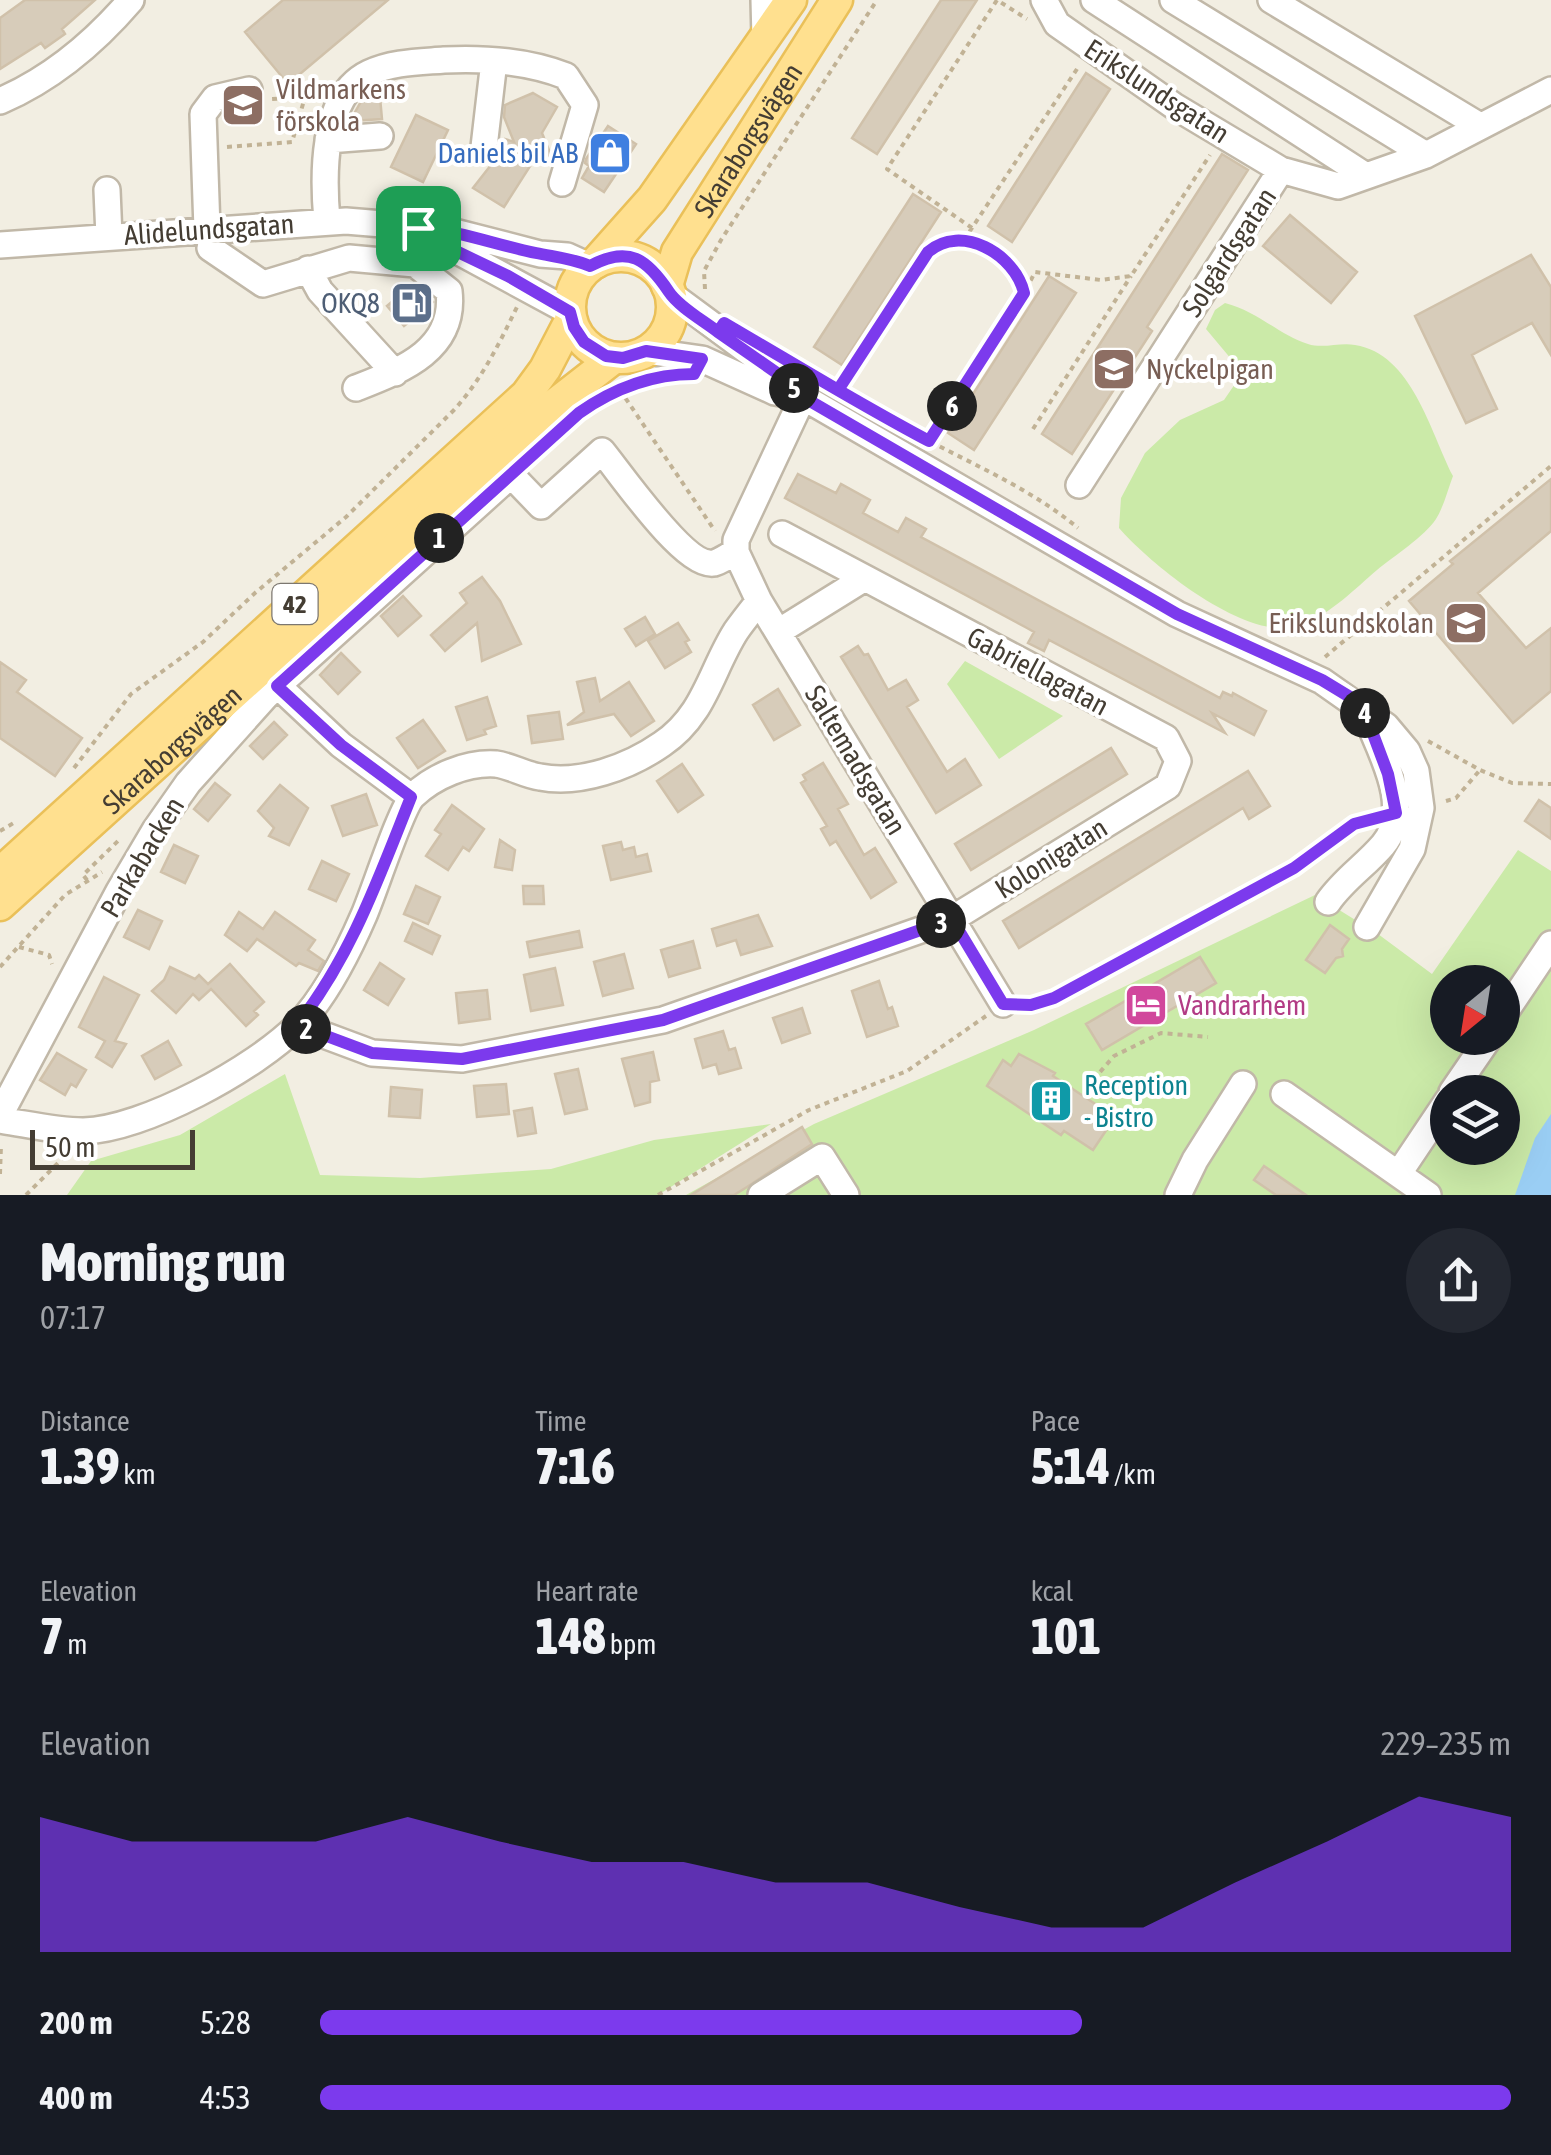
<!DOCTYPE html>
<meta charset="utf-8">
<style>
body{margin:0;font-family:"Asap Condensed",sans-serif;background:#242831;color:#f1f3f6;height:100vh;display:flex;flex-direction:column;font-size:38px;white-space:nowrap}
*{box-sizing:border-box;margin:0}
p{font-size:32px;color:#9ea1a6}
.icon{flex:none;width:55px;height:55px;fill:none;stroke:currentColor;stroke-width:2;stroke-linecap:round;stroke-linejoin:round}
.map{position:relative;height:1195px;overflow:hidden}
.panel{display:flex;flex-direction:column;background:#171b24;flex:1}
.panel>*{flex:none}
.needle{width:65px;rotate:210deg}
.buttons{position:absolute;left:1430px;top:965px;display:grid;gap:20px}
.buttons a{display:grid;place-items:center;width:90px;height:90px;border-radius:50%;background:#171b24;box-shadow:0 10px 40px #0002;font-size:50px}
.scale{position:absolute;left:30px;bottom:25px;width:165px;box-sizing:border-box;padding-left:10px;border:5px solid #443d33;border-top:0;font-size:28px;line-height:35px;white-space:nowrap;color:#443d33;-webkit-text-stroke:8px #fff;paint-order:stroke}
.pin{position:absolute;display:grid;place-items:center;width:85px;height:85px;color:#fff;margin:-42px;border-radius:20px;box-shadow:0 5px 15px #0006}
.km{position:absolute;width:50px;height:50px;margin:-25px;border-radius:50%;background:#222;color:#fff;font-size:28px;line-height:50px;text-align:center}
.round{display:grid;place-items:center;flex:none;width:105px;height:105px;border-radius:52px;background:#242831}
.overview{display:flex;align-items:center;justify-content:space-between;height:170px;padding:0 40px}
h1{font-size:55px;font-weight:800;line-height:75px}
.metrics{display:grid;grid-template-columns:repeat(3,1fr);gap:15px;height:170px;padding:10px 40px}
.metrics div{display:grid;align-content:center}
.metrics b{font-size:50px;font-weight:800}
.metrics small{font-size:28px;font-weight:400}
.metrics p{font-size:28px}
.chart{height:280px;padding:20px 40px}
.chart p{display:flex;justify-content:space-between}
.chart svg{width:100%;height:180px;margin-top:10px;fill:#7c3aed;opacity:.7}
ul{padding:0 40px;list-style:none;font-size:32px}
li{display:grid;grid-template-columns:160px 120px 1fr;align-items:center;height:75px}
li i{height:25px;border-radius:12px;background:#7c3aed}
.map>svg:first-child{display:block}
.green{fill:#cbeaa8;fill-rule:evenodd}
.water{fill:#9acef4}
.building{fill:#d7ccba;stroke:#d0c1aa;stroke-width:2.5}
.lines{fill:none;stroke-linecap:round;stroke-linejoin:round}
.minor-casing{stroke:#c1b8a8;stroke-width:30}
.major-casing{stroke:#eac059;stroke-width:35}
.path{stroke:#c1b295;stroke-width:4;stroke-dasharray:5 5;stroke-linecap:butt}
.minor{stroke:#fff;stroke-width:25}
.major{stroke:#ffe08f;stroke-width:30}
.route-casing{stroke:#fff;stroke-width:20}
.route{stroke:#7c3aed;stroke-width:12}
.labels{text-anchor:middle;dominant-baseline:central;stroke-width:8;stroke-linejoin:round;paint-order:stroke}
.shield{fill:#fff;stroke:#7c7770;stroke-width:2.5}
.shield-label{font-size:25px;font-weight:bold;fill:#443d33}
.education-label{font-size:28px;fill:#785e54;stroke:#fff;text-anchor:start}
.street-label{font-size:28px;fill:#443d33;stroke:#fff}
.shop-label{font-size:28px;fill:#366cbe;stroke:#fff;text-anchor:end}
.service-label{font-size:28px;fill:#4e5e75;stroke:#fff;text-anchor:end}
.hotel-label{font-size:28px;fill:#b23c85;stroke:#fff;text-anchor:start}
.culture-label{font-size:28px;fill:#0d838f;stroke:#fff;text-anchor:start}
</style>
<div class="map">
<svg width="1551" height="1195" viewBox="0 0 1551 1195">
<rect width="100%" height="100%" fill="#f2eee2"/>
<!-- green -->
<path class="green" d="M 1225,303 C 1257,311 1279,335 1308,344 C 1323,349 1340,342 1355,345 C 1412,354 1430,431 1453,476 C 1448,489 1444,506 1436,519 C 1425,536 1394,556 1377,570 C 1355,589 1331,613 1303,625 C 1251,646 1152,566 1119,528 L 1121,498 L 1145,453 L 1180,420 L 1224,400 L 1237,381 L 1237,366 L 1206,329 L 1215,310 Z
M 965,661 L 1063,716 L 999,759 L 947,684 Z
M 1518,850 L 1551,871 L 1551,1195 L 686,1195 L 814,1124 L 1034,1030 L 1315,895 L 1378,934 L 1432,974 ZM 1448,982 L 1502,982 L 1502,1038 L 1448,1038 ZM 1448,1092 L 1502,1092 L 1502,1148 L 1448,1148 Z
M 285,1074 L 320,1175 L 420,1178 L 551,1169 L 654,1140 L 771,1124 L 658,1195 L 67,1195 L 91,1161 L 180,1135 Z"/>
<!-- water -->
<path class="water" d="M 1551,1114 L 1551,1195 L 1515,1195 L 1535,1138 Z"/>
<!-- building -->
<path class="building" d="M 25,0 L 95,0 L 62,29 L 65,34 L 45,48 L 41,43 L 0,69 L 0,18 Z
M 283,0 L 388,0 L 288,84 L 245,32 Z
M 941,0 L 977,0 L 877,154 L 852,138 Z
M 1086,73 L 1110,89 L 1012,242 L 988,226 Z
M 533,93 L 557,107 L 542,133 L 551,155 L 532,163 L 504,207 L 473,188 L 498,156 L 505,139 L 514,142 L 504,117 L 505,105 Z
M 380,97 L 382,119 L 350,121 L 363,98 Z
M 416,115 L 448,130 L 423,182 L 391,167 Z
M 608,126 L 636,144 L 604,192 L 582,178 L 589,166 L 585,163 L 586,159 Z
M 1222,154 L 1248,170 L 1147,327 L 1152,331 L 1072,454 L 1042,434 Z
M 913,194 L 941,212 L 842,365 L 814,347 Z
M 1290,215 L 1357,272 L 1331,303 L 1263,246 Z
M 1531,255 L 1551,287 L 1551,355 L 1532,323 L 1472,355 L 1497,409 L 1466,423 L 1415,316 Z
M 1049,276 L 1076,293 L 974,450 L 948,433 Z
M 413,284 L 433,302 L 404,326 L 387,306 Z
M 798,474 L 836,493 L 841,484 L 870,500 L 863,513 L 898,532 L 906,518 L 926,529 L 921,537 L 1220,698 L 1223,692 L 1232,696 L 1233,693 L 1266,711 L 1254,735 L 1212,713 L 1225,733 L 1049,640 L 1044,651 L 1028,643 L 1034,632 L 1027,628 L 785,498 Z
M 1551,479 L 1551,531 L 1478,593 L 1526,648 L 1551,628 L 1551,691 L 1513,723 L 1409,601 L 1453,564 L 1450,561 Z
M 482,577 L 500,601 L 521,644 L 482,661 L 477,623 L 445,651 L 431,635 L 467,603 L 460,593 Z
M 403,596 L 421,616 L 398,636 L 381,616 Z
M 645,617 L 655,634 L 636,646 L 625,629 Z
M 678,623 L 689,640 L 685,642 L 691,652 L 665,668 L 648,641 Z
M 858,646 L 864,655 L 868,654 L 888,690 L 906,680 L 918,700 L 907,707 L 947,772 L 965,759 L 981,785 L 936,813 L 841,657 Z
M 341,653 L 360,672 L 338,694 L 320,675 Z
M 0,662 L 26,680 L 17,692 L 82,738 L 55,776 L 0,738 Z
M 595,678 L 600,701 L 629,682 L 654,721 L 631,736 L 614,714 L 567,725 L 584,712 L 577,682 Z
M 778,689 L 800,725 L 774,740 L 753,705 Z
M 487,697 L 496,726 L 484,730 L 486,734 L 467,740 L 456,707 Z
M 559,712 L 563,739 L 532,743 L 528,716 Z
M 423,720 L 445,751 L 418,768 L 397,738 Z
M 274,722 L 287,735 L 263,759 L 250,746 Z
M 1111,748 L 1127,774 L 971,870 L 955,844 Z
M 823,763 L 848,804 L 838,809 L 864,855 L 875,848 L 896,882 L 871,898 L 836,841 L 830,845 L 821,829 L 827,826 L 801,783 L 806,780 L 803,775 Z
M 682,764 L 703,795 L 678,812 L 657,781 Z
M 1248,771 L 1270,806 L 1249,819 L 1243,808 L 1019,948 L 1003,921 Z
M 215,783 L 230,795 L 208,821 L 194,809 Z
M 280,785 L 308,808 L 289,845 L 269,836 L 274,828 L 258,811 Z
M 366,794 L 377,825 L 343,836 L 332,806 Z
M 1539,800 L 1551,808 L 1551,839 L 1525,821 Z
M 452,805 L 484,829 L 469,851 L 463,847 L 448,870 L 426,856 L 441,834 L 435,830 Z
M 500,840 L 515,850 L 512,870 L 495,867 Z
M 621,842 L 623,850 L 634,847 L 636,857 L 647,854 L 651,871 L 611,880 L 603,846 Z
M 174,845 L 198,856 L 185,883 L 161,872 Z
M 322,861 L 349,874 L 336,901 L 309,889 Z
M 416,886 L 440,897 L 428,924 L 404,914 Z
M 523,886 L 543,886 L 544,904 L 524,904 Z
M 138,910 L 162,921 L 149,949 L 124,937 Z
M 239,912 L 263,929 L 275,912 L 315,940 L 308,950 L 324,961 L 318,971 L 299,963 L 296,966 L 257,939 L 247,951 L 225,935 Z
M 758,915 L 772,946 L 741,955 L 736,940 L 717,946 L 712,929 Z
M 413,923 L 440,936 L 432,954 L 405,941 Z
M 1330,925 L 1349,939 L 1342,949 L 1343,956 L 1336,958 L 1325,973 L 1306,960 Z
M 579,931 L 582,947 L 530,957 L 527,942 Z
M 693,941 L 700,968 L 669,977 L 661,950 Z
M 624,954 L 633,988 L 603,996 L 594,962 Z
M 1200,957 L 1216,983 L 1102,1050 L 1086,1024 Z
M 380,963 L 404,979 L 388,1005 L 364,990 Z
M 230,964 L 264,1002 L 254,1011 L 258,1015 L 246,1026 L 211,989 L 199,1000 L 193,994 L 176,1013 L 152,991 L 164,980 L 170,967 L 195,979 L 199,975 L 208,984 Z
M 555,968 L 563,1005 L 531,1011 L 524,975 Z
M 104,977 L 139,995 L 115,1041 L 126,1044 L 112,1067 L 96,1057 L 105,1041 L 79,1027 Z
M 879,981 L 888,1009 L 892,1007 L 898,1026 L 867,1037 L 852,991 Z
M 487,990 L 490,1019 L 459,1023 L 456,993 Z
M 802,1008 L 810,1033 L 782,1043 L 773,1018 Z
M 723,1031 L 729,1050 L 735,1048 L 741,1068 L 719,1074 L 716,1064 L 703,1068 L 695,1039 Z
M 168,1041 L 181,1065 L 155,1079 L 142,1056 Z
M 653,1052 L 659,1080 L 650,1082 L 650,1102 L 635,1106 L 622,1059 Z
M 57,1053 L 86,1070 L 76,1087 L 71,1084 L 65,1095 L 40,1080 Z
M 1019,1054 L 1055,1073 L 1053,1076 L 1115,1117 L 1093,1150 L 1064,1131 L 1061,1135 L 987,1086 L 1003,1060 L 1011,1066 Z
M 578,1069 L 587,1109 L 565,1114 L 555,1074 Z
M 506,1084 L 509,1114 L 477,1117 L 474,1086 Z
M 391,1087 L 422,1090 L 420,1118 L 389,1116 Z
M 532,1108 L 536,1133 L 518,1136 L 514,1111 Z
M 802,1127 L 812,1144 L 747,1187 L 734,1195 L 691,1195 Z
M 1264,1166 L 1306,1195 L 1276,1195 L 1254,1180 Z"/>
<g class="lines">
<!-- minor casing -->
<g class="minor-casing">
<path id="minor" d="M 764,0 L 765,39
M 1044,0 L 1057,24 L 1174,106 L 1281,170 L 1338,186 L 1426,155 L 1551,90
M 1094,0 L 1366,176
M 1173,0 L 1426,155
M 1271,0 L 1480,126
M 0,101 C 51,79 95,42 131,0
M 328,140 L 380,136
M 484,147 L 494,61
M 107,190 L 109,237
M 327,221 C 323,177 321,96 369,73 C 392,62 419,62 444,60 C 485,58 528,61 566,76 L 585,105 L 562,183
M 207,229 L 203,114 L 215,98 L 249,90
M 426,234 L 570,312
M 0,245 L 346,221 L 443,229 L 540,254 L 567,256 L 589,266
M 210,248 L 263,284 L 349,258 L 415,264 L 449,291 C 456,350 402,370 356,388
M 308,269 L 320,291 L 395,373
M 669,293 L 784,378 L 803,397 L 1177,614 L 1322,681 L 1386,726 L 1407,751 L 1416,771 L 1421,808 L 1412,849 L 1367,927
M 646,351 L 702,359 L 775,392 L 803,397
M 803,397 L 736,540 L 736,552 L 759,601 L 1003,1004
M 1079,485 L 1281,170
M 782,534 L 865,578
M 277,685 L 341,745 L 411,797
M 1328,902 C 1344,879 1365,866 1383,845 C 1415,807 1378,749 1364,710
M 1502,1017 L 1551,944
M 297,1025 L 372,1053 L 462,1059 L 663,1020 L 952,919 L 1168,786 L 1178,761 L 1166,738 L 865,578 L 778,632
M 1452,1092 L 1489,1038
M 1284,1094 L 1428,1195
M 0,1115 L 119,891 L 155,830 L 188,783 L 266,696 L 511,475 L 541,506 L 602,451 C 621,474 685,568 714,563 C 721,561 729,555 736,552
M 0,1120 C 27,1124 56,1131 83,1131 C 143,1130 256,1068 298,1025 C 326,996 348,952 364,915 C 374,892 401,808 413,796 C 434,776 467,762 496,764 C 511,766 525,775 540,777 C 580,785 629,767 662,744 C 705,715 711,670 736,631 C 743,621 751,611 759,601
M 1399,1173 L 1448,1100
M 761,1195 L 822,1157 L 846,1195
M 1178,1195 L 1195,1160 L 1243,1084"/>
</g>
<!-- major casing -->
<g class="major-casing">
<g id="major">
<circle cx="621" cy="307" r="51"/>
<path d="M 595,263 L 652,199 L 791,0"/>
<path id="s1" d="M 667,286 L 677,252 L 837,0"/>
<path d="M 0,873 L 526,395 L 545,369 L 571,319"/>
<path id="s2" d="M 0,905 L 546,411 L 614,358"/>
</g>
</g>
<!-- path -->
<path class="path" d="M 227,147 L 292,142 L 305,97 L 272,99
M 972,228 L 887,169 L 997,0 L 1027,19
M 964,240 L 1077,69
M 705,289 L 704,271 L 721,240 L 877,0
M 620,390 L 715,531
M 838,390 L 928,252 C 961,223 1015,254 1024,293
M 616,392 L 654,377
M 1033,429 L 1131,276
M 929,441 L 1021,300 L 1035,272 L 1101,280 L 1131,276 L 1210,155
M 931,442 C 981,468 1035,492 1078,528
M 1325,657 L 1551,466
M 1428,741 L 1480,770 L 1512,783 L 1551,784
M 74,768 L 131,694 L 203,642 L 255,593 L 346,517 L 454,410 C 482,379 499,344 517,307
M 1446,801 L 1456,798 L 1480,770
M 0,831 L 17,821
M 87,880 L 83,875 L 121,838
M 19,947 L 49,955 L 52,964
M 0,967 L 65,895 L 102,872
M 1027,1005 L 1055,998 L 1294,868 L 1354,824 L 1369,820
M 1087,1087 L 1114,1056 L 1161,1033 L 1208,1037
M 0,1174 L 1,1145
M 26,1195 L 65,1156
M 658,1195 L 809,1110 L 907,1071 L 986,1016"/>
<!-- minor -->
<use href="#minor" class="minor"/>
<!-- major -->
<use href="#major" class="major"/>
</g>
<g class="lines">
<!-- route casing -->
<g class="route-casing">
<path id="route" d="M 418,228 L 437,242 L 508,276 L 570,312 L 574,327 L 584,342 L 606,356 L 623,358 L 646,351 L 702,359 L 694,374 C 652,374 613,389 579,413 L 277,686 L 341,745 L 411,797 C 379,877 351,957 297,1025 L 372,1053 L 462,1059 L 663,1020 L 952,919 L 1003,1004 L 1031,1005 L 1054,998 L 1294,868 L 1354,824 L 1396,813 L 1388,774 L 1364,710 L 1350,697 L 1322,680 L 1177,614 L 803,397 L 784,378 L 718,332 L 724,323 L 838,390 L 928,252 C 961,223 1015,254 1024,293 L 929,441 C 859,404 792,363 724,323 L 718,332 C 704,321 679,307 669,292 C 647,259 629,245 590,266 C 571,258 555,257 536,253 C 496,245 459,230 418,228"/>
</g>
<!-- route -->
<use href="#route" class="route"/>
</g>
<!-- icons -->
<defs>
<g id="school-square" transform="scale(2.25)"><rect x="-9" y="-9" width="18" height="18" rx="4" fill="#8d6e63" stroke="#fff"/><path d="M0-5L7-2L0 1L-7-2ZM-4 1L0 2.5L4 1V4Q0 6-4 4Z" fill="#fff"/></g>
<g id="shop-square" transform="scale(2.25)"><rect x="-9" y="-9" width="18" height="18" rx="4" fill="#3f7fe0" stroke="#fff"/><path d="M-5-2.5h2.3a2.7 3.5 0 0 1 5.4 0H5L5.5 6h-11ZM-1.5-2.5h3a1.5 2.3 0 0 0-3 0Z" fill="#fff"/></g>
<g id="fuel-square" transform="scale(2.25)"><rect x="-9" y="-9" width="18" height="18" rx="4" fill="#5c6f8a" stroke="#fff"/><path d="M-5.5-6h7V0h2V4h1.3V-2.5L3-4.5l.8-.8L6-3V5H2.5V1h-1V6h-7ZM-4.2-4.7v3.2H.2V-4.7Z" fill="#fff"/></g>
<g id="hotel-square" transform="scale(2.25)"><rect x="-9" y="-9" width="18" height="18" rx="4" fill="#d1479c" stroke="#fff"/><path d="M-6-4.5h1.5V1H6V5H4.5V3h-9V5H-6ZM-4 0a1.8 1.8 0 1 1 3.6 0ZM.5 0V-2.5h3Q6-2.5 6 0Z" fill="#fff"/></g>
<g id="building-square" transform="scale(2.25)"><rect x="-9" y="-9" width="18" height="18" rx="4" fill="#0f9aa8" stroke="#fff"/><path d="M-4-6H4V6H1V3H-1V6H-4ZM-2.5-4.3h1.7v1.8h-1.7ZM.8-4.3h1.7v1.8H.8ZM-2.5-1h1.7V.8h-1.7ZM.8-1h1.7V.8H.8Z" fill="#fff"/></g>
</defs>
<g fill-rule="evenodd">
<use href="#school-square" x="243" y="105"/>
<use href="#shop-square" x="610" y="153"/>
<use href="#fuel-square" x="412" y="303"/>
<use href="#school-square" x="1114" y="369"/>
<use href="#school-square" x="1466" y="623"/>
<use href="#hotel-square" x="1146" y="1005"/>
<use href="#building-square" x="1051" y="1101"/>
</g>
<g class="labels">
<!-- shield labels -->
<rect class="shield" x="272.5" y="584" width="45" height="40" rx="8"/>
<g class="shield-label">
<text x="295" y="604">42</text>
</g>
<!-- education labels -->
<g class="education-label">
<text x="276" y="89">Vildmarkens<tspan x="276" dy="32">förskola</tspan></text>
<text x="1146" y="369">Nyckelpigan</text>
<text x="1434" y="623" text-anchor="end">Erikslundskolan</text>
</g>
<!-- street labels -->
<g class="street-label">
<text transform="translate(1157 91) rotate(33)">Erikslundsgatan</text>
<text stroke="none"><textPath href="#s1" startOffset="168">Skaraborgsvägen</textPath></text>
<text transform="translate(209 229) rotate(-4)">Alidelundsgatan</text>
<text transform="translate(1229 252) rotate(-57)">Solgårdsgatan</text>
<text transform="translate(1038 671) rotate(28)">Gabriellagatan</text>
<text stroke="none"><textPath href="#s2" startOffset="232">Skaraborgsvägen</textPath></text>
<text transform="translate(856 760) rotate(59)">Saltemadsgatan</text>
<text transform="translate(142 857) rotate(-59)">Parkabacken</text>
<text transform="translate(1051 858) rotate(-32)">Kolonigatan</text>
</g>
<!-- shop labels -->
<g class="shop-label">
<text x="578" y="153">Daniels bil AB</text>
</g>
<!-- service labels -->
<g class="service-label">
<text x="380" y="303">OKQ8</text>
</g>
<!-- hotel labels -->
<g class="hotel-label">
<text x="1178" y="1005">Vandrarhem</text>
</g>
<!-- culture labels -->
<g class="culture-label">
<text x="1084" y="1085">Reception<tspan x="1084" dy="32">- Bistro</tspan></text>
</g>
</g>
</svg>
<div class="buttons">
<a><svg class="needle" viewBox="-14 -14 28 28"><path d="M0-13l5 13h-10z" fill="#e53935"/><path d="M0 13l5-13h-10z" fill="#9ea1a6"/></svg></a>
<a><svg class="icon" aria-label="layers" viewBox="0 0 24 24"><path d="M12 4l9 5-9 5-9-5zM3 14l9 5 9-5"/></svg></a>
</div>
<div class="scale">50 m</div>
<div class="pin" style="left:418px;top:228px;background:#1e9e55"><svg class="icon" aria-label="arrive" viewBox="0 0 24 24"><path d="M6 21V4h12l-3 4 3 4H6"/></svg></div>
<b class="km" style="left:439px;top:538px">1</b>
<b class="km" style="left:306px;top:1029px">2</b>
<b class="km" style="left:941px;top:923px">3</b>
<b class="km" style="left:1365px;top:713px">4</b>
<b class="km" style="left:794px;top:388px">5</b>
<b class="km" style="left:952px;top:406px">6</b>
</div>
<section class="panel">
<div class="overview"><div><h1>Morning run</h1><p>07:17</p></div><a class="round"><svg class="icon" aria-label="share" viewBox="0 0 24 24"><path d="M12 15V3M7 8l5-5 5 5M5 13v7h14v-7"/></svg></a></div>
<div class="metrics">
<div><p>Distance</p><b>1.39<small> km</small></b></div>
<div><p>Time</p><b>7:16</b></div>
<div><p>Pace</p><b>5:14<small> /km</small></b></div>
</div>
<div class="metrics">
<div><p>Elevation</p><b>7<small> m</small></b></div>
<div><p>Heart rate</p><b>148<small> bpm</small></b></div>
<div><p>kcal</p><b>101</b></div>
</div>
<div class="chart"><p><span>Elevation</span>229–235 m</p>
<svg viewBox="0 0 160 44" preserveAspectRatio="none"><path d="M0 44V11L10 17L20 17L30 17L40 11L50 17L60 22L70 22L80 27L90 27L100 33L110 38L120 38L130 27L140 17L150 6L160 11V44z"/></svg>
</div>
<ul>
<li><b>200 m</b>5:28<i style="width:64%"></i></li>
<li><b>400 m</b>4:53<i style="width:100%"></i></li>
</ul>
</section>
